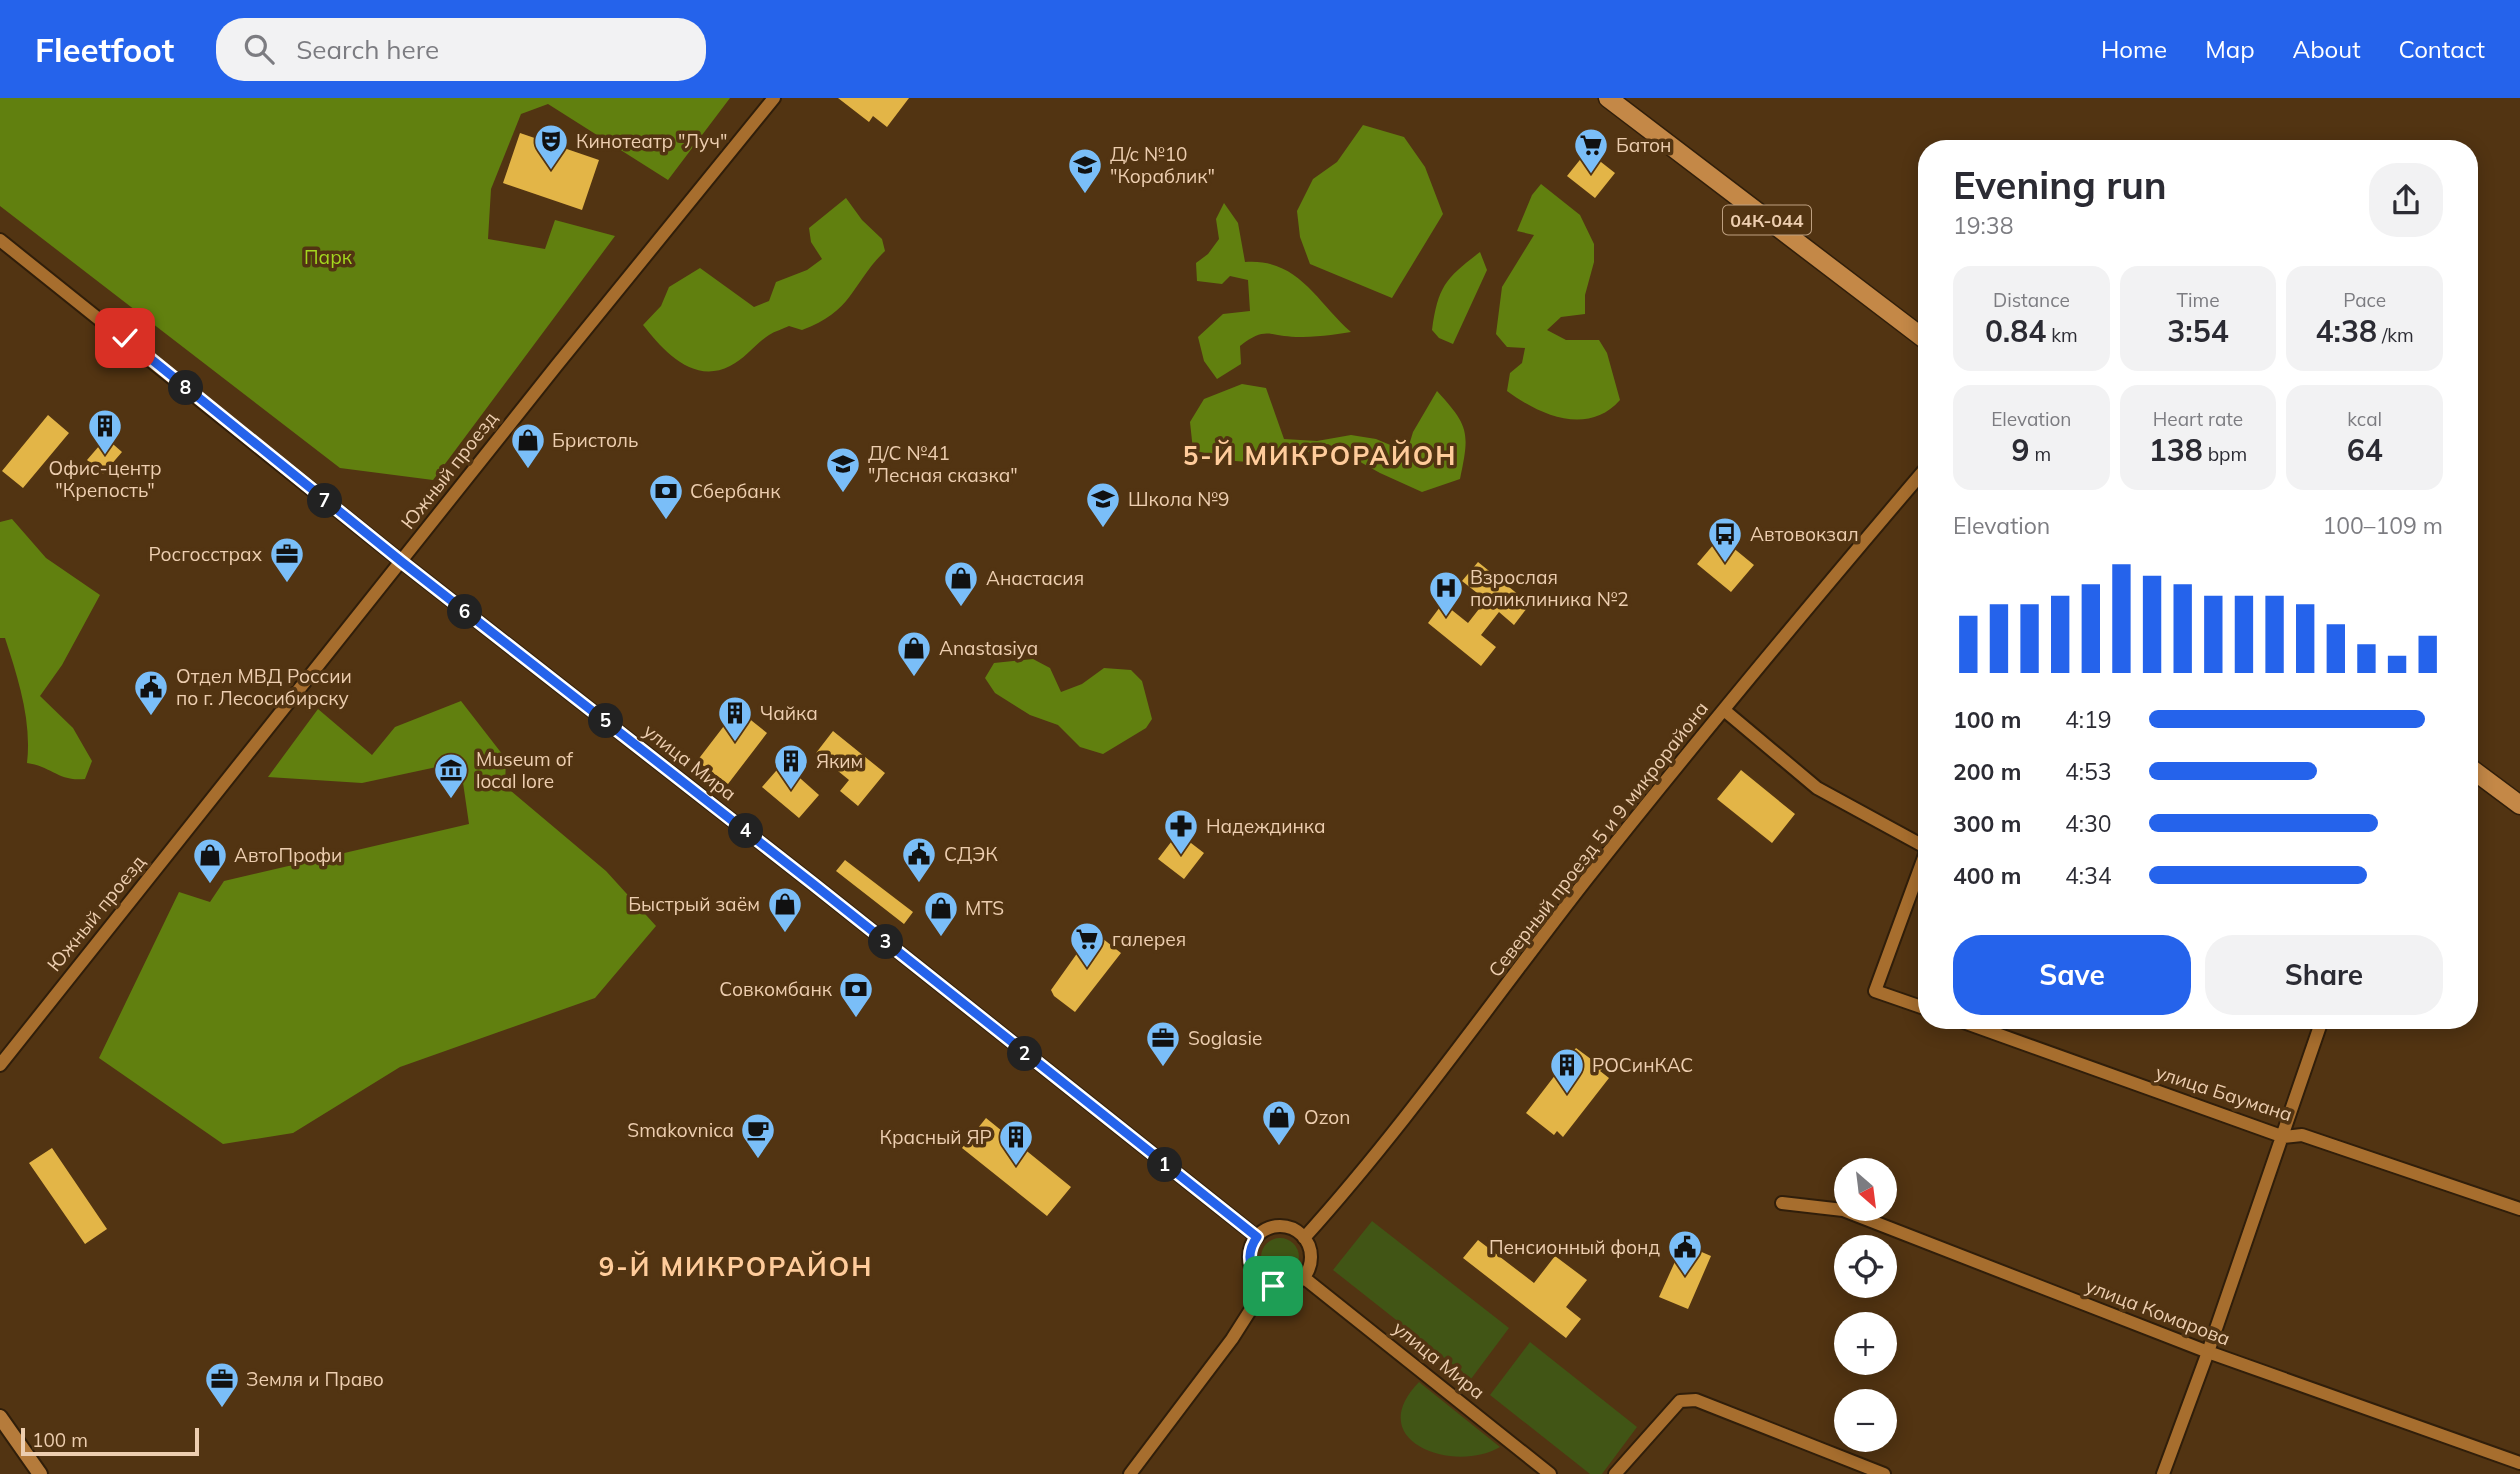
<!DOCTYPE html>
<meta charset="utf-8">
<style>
body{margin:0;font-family:Mulish,sans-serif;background:#f2f2f3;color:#2b2b33;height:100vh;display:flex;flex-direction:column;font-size:26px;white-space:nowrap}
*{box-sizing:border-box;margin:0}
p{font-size:23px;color:#7c7c81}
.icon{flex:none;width:38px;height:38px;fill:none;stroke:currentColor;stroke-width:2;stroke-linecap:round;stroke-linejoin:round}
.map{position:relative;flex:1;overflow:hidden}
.panel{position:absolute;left:1918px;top:42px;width:560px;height:889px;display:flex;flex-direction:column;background:#fff;border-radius:28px;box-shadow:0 4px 18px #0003}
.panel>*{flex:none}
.needle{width:46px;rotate:152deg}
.controls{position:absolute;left:1834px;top:1060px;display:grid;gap:14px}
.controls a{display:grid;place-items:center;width:63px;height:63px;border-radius:50%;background:#fff;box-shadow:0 4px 18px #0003;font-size:35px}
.scale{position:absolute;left:21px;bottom:18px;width:178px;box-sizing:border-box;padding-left:7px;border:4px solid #edceb0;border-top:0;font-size:19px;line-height:24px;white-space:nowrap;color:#edceb0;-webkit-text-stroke:5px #523412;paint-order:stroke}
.pin{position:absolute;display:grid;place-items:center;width:60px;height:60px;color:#fff;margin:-30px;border-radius:14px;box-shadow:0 4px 10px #0006}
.km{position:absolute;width:35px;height:35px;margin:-18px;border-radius:50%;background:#222;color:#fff;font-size:19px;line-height:35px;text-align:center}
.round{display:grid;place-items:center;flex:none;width:74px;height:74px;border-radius:28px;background:#f2f2f3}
.summary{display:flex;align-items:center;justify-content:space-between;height:119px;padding:0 35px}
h1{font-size:38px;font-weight:700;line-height:52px}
.metrics{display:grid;grid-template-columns:repeat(3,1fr);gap:10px;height:119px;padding:7px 35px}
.metrics div{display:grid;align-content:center;border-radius:18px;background:#f2f2f3;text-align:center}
.metrics b{font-size:30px;font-weight:700}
.metrics small{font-size:19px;font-weight:400}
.metrics p{font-size:19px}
.chart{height:196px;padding:14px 35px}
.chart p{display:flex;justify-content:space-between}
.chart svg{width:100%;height:126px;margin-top:7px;stroke:#2563eb;stroke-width:6}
.action{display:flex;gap:14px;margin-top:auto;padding:14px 35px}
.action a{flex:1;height:80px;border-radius:28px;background:#2563eb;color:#fff;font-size:28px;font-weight:700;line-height:80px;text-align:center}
.action a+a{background:#f2f2f3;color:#2b2b33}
ul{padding:0 35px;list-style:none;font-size:23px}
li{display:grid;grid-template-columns:112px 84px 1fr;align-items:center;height:52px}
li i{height:18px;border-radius:9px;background:#2563eb}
header{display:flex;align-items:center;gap:42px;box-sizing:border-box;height:98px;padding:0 35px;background:#2563eb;color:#fff}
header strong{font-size:33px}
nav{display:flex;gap:38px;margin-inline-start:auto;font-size:24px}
.search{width:490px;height:63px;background:#f2f2f3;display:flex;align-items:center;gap:18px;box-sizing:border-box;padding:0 24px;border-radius:28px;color:#7c7c81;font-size:26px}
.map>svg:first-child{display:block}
.green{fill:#415515}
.forest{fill:#61800f}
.building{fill:#e3b547}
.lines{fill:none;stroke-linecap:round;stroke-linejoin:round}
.street-casing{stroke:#301e0a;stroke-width:16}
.secondary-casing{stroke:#301e0a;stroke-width:18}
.primary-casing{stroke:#301e0a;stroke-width:21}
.street{stroke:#a76e2e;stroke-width:12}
.secondary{stroke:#b57b3b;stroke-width:14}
.primary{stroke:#c48847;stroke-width:18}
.route-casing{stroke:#fff;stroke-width:14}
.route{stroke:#2563eb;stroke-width:9}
.labels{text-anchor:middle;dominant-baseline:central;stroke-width:7;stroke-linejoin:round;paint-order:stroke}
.shield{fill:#523412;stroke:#bea081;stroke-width:2}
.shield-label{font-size:18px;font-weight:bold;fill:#edceb0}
.poi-label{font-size:19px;fill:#edceb0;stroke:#523412;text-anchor:start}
.park-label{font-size:19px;fill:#a4d81e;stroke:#523412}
.street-label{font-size:19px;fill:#edceb0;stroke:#523412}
.district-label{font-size:26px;font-weight:bold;letter-spacing:2px;fill:#ffcc9b;stroke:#523412}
</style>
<header>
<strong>Fleetfoot</strong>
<div class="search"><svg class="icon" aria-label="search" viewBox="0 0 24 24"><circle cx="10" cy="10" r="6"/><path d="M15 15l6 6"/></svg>Search here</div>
<nav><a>Home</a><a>Map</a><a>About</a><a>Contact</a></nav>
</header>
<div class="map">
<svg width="2520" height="1376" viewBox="0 0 2520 1376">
<rect width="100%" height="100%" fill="#523412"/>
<!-- green -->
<path class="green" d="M 1372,1123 L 1509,1230 L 1471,1281 L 1333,1172 Z
M1261 1159a19 19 0 1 1 38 0a19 19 0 1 1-38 0Z
M 1530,1244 L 1637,1329 L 1602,1376 L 1590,1376 L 1490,1297 Z
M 1419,1284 L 1500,1349 C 1455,1376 1361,1344 1419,1284 Z"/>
<!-- forest -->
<path class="forest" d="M 0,0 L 730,0 L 668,82 L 548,6 L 521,16 L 491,91 L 488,141 L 545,151 L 555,122 L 615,138 L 433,382 L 340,370 L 0,108 Z
M 1363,27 L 1404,39 L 1425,69 L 1443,116 L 1392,200 L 1310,166 L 1300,139 L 1297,113 L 1313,81 L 1337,64 Z
M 1541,86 L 1580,117 L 1594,146 L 1594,164 L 1585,197 L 1585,216 L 1561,219 L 1547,232 L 1566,242 L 1599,242 L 1607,255 L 1620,302 C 1588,338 1541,318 1507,293 L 1510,275 L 1522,265 L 1525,250 L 1507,249 L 1496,236 L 1502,189 L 1534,137 L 1517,133 L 1532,97 Z
M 846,100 L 862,122 L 882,141 L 885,153 C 851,186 854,213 802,232 L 789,228 C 783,231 775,233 769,237 C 755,246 745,261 730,268 C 693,287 663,252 643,227 L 661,208 L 669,189 L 700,170 L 754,209 L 769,203 L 776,184 L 807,172 L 822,161 L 811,144 L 809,130 Z
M 1224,105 L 1238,125 L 1245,164 C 1298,160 1316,203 1351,234 C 1334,237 1314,239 1296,239 C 1268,238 1266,228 1240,248 L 1241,266 L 1217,281 L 1204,263 L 1198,239 L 1223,216 L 1250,213 L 1248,182 L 1230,178 L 1222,186 L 1197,183 L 1196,165 L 1208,156 L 1219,141 L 1216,121 Z
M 1480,154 L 1487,172 L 1453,246 L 1439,240 L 1432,232 C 1438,188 1446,180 1480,154 Z
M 1242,286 L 1266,290 L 1284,341 L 1317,343 L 1351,337 L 1376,341 L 1407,354 L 1413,334 L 1437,293 C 1469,328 1470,334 1460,381 L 1422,394 L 1380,375 L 1328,346 L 1277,366 L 1235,363 L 1193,352 L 1190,324 L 1204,301 Z
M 12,421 L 46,460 L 100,497 L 62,567 L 40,598 L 73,630 L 92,663 L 85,681 C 59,684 51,668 27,665 C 32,623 18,580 5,540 L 0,540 L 0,424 Z
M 1033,561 L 1050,570 L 1061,594 L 1082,586 L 1104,570 L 1131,572 L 1142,583 L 1152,621 L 1146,630 L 1103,656 L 1080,649 L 1058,627 L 1030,617 L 995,595 L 985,580 L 994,565 Z
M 461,603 L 506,661 L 505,688 L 606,773 L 656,828 L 595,900 L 400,969 L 293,1035 L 223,1046 L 99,960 L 179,794 L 210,804 L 224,783 L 469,726 L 460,664 L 362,685 L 268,679 L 318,611 L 372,657 L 395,629 Z"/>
<!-- building -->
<path class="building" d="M 838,0 L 909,0 L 887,29 L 873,18 L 869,24 Z
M 520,35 L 599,62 L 582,112 L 503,85 Z
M 1587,53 L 1615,75 L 1595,100 L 1567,78 Z
M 48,317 L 69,335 L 23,390 L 2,373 Z
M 106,340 L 122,354 L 103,376 L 87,362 Z
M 1720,439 L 1754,467 L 1731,494 L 1697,466 Z
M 1478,464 L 1530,506 L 1514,527 L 1499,514 L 1481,537 L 1496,549 L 1481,568 L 1428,525 L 1443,505 L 1468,525 L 1486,502 L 1462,483 Z
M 737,611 L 767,635 L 728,686 L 697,663 Z
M 833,633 L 885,675 L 858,708 L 840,693 L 849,682 L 816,655 Z
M 783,665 L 819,697 L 799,720 L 762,689 Z
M 1741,672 L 1795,716 L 1772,745 L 1717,701 Z
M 1178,735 L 1204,755 L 1184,781 L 1158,761 Z
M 845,762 L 913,814 L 904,826 L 836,773 Z
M 1093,833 L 1121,855 L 1075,914 L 1054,898 L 1051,892 Z
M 1576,950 L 1603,970 L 1600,973 L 1609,980 L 1563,1039 L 1557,1033 L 1554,1037 L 1526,1015 Z
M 986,1020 L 1071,1089 L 1047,1118 L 962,1050 Z
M 52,1050 L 107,1131 L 85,1146 L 29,1065 Z
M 1478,1142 L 1534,1185 L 1555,1158 L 1587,1182 L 1566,1209 L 1581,1221 L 1566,1240 L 1463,1160 Z
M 1683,1146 L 1711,1158 L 1688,1211 L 1659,1199 Z"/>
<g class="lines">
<!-- street casing -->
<g class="street-casing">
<path id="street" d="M 0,142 L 402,464 L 812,785 L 1257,1139
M 1724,612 L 1817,690 L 1927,750
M 1927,751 L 1875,893 L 1927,911
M 1958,922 L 2284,1039 L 2302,1037 L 2520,1111
M 0,967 L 557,267 L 774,0
M 1782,1105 L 1843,1112 L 2208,1254 L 2520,1365
M1249 1159a31 31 0 1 1 62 0a31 31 0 1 1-62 0Z
M 1304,1140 C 1406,1027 1493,901 1586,782 C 1697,642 1811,505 1927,369
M 1303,1179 L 1550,1376
M 1130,1376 L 1232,1241 L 1267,1186
M 1615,1376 L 1680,1303 L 1696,1302 L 1884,1376
M 2163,1376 L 2208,1254 L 2322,922"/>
</g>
<!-- secondary casing -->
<g class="secondary-casing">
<path id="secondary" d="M 0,1319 L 40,1376"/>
</g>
<!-- primary casing -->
<g class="primary-casing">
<path id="primary" d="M 1608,0 L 1927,243
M 2469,669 L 2520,707"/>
</g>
<!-- street -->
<use href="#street" class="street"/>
<!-- secondary -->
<use href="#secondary" class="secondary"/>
<!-- primary -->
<use href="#primary" class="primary"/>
</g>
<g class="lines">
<!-- route casing -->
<g class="route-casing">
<path id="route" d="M 125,240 L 402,464 L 812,785 L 1257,1139 C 1243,1159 1251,1181 1273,1188"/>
</g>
<!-- route -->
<use href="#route" class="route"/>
</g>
<!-- icons -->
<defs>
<g id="theatre-pin" transform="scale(1.75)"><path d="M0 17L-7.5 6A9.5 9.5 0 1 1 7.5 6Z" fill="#7abef8" stroke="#523412"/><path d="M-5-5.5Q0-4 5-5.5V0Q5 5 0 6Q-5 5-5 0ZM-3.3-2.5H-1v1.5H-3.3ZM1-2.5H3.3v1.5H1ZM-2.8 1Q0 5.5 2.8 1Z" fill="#111"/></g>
<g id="supermarket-pin" transform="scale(1.75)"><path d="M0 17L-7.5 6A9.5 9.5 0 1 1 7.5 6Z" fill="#7abef8" stroke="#523412"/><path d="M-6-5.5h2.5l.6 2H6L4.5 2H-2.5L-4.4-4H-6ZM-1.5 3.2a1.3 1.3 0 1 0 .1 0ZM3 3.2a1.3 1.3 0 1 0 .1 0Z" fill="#111"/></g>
<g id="school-pin" transform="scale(1.75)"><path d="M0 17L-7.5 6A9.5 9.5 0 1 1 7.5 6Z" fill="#7abef8" stroke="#523412"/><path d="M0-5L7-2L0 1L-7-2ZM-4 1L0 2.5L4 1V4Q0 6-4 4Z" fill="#111"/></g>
<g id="building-pin" transform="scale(1.75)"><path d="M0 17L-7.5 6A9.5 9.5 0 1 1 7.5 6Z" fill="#7abef8" stroke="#523412"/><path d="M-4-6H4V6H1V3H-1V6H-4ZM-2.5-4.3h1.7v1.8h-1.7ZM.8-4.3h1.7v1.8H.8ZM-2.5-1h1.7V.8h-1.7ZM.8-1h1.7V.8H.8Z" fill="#111"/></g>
<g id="shop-pin" transform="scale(1.75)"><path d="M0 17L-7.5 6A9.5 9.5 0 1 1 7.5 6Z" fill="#7abef8" stroke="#523412"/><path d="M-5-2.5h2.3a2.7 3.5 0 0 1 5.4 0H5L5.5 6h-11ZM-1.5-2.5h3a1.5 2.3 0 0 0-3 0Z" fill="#111"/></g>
<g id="bank-pin" transform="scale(1.75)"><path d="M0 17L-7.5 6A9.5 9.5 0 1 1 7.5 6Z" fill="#7abef8" stroke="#523412"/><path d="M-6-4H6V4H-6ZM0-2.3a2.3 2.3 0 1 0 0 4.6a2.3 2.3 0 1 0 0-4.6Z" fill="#111"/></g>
<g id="bus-pin" transform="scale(1.75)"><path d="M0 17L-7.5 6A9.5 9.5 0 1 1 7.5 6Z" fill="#7abef8" stroke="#523412"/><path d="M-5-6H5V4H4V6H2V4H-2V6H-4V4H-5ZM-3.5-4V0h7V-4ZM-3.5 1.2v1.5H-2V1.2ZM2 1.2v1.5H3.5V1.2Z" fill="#111"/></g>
<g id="office-pin" transform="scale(1.75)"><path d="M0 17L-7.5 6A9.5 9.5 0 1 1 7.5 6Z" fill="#7abef8" stroke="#523412"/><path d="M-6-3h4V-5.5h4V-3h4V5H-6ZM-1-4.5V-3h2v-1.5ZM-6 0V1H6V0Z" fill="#111"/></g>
<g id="hospital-pin" transform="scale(1.75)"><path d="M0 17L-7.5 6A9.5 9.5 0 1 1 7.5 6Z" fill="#7abef8" stroke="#523412"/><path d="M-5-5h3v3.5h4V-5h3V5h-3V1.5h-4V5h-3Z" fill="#111"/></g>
<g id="civic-pin" transform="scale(1.75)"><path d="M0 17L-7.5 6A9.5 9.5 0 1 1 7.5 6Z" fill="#7abef8" stroke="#523412"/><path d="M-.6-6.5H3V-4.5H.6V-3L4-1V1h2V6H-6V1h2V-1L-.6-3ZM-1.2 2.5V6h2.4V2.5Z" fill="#111"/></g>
<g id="museum-pin" transform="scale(1.75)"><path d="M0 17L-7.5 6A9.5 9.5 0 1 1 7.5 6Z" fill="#7abef8" stroke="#523412"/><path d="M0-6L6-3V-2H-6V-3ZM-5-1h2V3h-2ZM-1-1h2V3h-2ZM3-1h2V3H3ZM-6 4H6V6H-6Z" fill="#111"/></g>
<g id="pharmacy-pin" transform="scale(1.75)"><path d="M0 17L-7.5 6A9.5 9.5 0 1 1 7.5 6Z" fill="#7abef8" stroke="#523412"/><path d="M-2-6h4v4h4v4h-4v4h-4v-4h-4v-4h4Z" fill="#111"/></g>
<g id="cafe-pin" transform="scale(1.75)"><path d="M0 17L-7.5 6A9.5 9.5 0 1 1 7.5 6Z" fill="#7abef8" stroke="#523412"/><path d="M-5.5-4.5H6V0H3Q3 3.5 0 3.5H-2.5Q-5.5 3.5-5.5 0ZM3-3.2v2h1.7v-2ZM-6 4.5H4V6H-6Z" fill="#111"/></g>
</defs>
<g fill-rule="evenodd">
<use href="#theatre-pin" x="551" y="43"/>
<use href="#supermarket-pin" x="1591" y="47"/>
<use href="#school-pin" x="1085" y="67"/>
<use href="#building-pin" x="105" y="328"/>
<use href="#shop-pin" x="528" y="342"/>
<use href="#school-pin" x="843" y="366"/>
<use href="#bank-pin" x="666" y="393"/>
<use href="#school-pin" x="1103" y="401"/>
<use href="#bus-pin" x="1725" y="436"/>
<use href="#office-pin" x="287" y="456"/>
<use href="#shop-pin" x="961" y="480"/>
<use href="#hospital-pin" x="1446" y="490"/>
<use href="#shop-pin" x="914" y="550"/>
<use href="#civic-pin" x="151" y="589"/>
<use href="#building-pin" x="735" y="615"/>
<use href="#building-pin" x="791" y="663"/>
<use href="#museum-pin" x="451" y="672"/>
<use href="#pharmacy-pin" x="1181" y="728"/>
<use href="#civic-pin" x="919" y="756"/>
<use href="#shop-pin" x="210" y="757"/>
<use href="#shop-pin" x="785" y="806"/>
<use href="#shop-pin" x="941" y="810"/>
<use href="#supermarket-pin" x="1087" y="841"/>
<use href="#bank-pin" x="856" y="891"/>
<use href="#office-pin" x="1163" y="940"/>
<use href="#building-pin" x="1567" y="967"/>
<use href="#shop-pin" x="1279" y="1019"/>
<use href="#cafe-pin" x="758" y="1032"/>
<use href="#building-pin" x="1016" y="1039"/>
<use href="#civic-pin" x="1685" y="1149"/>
<use href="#office-pin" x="222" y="1281"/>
</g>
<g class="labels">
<!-- shield labels -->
<rect class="shield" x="1723" y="107.5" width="88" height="29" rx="5"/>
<g class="shield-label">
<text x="1767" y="122">04К-044</text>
</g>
<!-- poi labels -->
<g class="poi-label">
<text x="576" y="43">Кинотеатр "Луч"</text>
<text x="1616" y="47">Батон</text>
<text x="1110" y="56">Д/с №10<tspan x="1110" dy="22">"Кораблик"</tspan></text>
<text x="552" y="342">Бристоль</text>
<text x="868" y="355">Д/С №41<tspan x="868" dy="22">"Лесная сказка"</tspan></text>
<text x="105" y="370" text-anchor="middle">Офис-центр<tspan x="105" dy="22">"Крепость"</tspan></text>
<text x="690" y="393">Сбербанк</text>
<text x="1128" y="401">Школа №9</text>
<text x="1750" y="436">Автовокзал</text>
<text x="262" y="456" text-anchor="end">Росгосстрах</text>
<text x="1470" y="479">Взрослая<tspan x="1470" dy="22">поликлиника №2</tspan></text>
<text x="986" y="480">Анастасия</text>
<text x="939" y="550">Anastasiya</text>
<text x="176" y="578">Отдел МВД России<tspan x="176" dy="22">по г. Лесосибирску</tspan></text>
<text x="760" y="615">Чайка</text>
<text x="476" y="661">Museum of<tspan x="476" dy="22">local lore</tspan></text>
<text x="816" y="663">Яким</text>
<text x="1206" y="728">Надеждинка</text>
<text x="944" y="756">СДЭК</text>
<text x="234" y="757">АвтоПрофи</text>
<text x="760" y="806" text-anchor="end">Быстрый заём</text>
<text x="965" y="810">MTS</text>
<text x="1112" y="841">галерея</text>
<text x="832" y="891" text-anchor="end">Совкомбанк</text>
<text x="1188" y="940">Soglasie</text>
<text x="1592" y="967">РОСинКАС</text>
<text x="1304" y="1019">Ozon</text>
<text x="734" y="1032" text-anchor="end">Smakovnica</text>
<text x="992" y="1039" text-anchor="end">Красный ЯР</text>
<text x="1660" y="1149" text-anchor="end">Пенсионный фонд</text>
<text x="246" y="1281">Земля и Право</text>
</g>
<!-- park labels -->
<g class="park-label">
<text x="328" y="159">Парк</text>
</g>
<!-- street labels -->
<g class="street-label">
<text transform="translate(449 372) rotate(-52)">Южный проезд</text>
<text transform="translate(690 664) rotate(38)">улица Мира</text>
<text transform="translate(1598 741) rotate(-52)">Северный проезд 5 и 9 микрорайона</text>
<text transform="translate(96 815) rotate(-51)">Южный проезд</text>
<text transform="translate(2224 995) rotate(18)">улица Баумана</text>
<text transform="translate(2158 1214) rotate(21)">улица Комарова</text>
<text transform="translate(1439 1262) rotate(39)">улица Мира</text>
</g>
<!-- district labels -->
<g class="district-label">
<text x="1320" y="357">5-Й МИКРОРАЙОН</text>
<text x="736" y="1168">9-Й МИКРОРАЙОН</text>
</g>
</g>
</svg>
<div class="controls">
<a><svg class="needle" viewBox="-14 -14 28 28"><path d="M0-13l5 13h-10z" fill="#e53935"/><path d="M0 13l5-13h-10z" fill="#7c7c81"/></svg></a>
<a><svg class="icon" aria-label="locate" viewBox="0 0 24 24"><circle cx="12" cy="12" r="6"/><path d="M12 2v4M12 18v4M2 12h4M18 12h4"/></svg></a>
<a>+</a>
<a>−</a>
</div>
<div class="scale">100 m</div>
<div class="pin" style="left:1273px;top:1188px;background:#1e9e55"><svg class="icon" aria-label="arrive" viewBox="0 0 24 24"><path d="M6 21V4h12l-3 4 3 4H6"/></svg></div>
<div class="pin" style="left:125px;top:240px;background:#d93025"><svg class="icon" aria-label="check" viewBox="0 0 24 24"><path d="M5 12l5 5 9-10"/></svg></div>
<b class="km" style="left:1165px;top:1067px">1</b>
<b class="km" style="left:1025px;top:956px">2</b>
<b class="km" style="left:886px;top:844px">3</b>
<b class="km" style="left:746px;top:733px">4</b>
<b class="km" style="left:606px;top:623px">5</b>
<b class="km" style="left:465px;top:514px">6</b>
<b class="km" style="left:325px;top:403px">7</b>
<b class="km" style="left:186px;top:290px">8</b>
<section class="panel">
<div class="summary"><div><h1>Evening run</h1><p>19:38</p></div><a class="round"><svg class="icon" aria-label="share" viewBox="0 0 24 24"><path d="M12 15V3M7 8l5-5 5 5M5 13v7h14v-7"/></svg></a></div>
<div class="metrics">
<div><p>Distance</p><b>0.84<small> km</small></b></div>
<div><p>Time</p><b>3:54</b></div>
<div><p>Pace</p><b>4:38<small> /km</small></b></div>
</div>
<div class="metrics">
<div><p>Elevation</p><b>9<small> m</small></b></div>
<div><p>Heart rate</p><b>138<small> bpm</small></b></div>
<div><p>kcal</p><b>64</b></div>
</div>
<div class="chart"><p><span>Elevation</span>100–109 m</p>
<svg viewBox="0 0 160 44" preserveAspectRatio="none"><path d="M5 44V24M15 44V20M25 44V20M35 44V17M45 44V13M55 44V6M65 44V10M75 44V13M85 44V17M95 44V17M105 44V17M115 44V20M125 44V27M135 44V34M145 44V38M155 44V31"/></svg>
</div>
<ul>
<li><b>100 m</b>4:19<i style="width:94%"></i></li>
<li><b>200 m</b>4:53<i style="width:57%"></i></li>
<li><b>300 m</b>4:30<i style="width:78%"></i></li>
<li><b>400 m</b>4:34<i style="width:74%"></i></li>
</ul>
<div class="action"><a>Save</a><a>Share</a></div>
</section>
</div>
